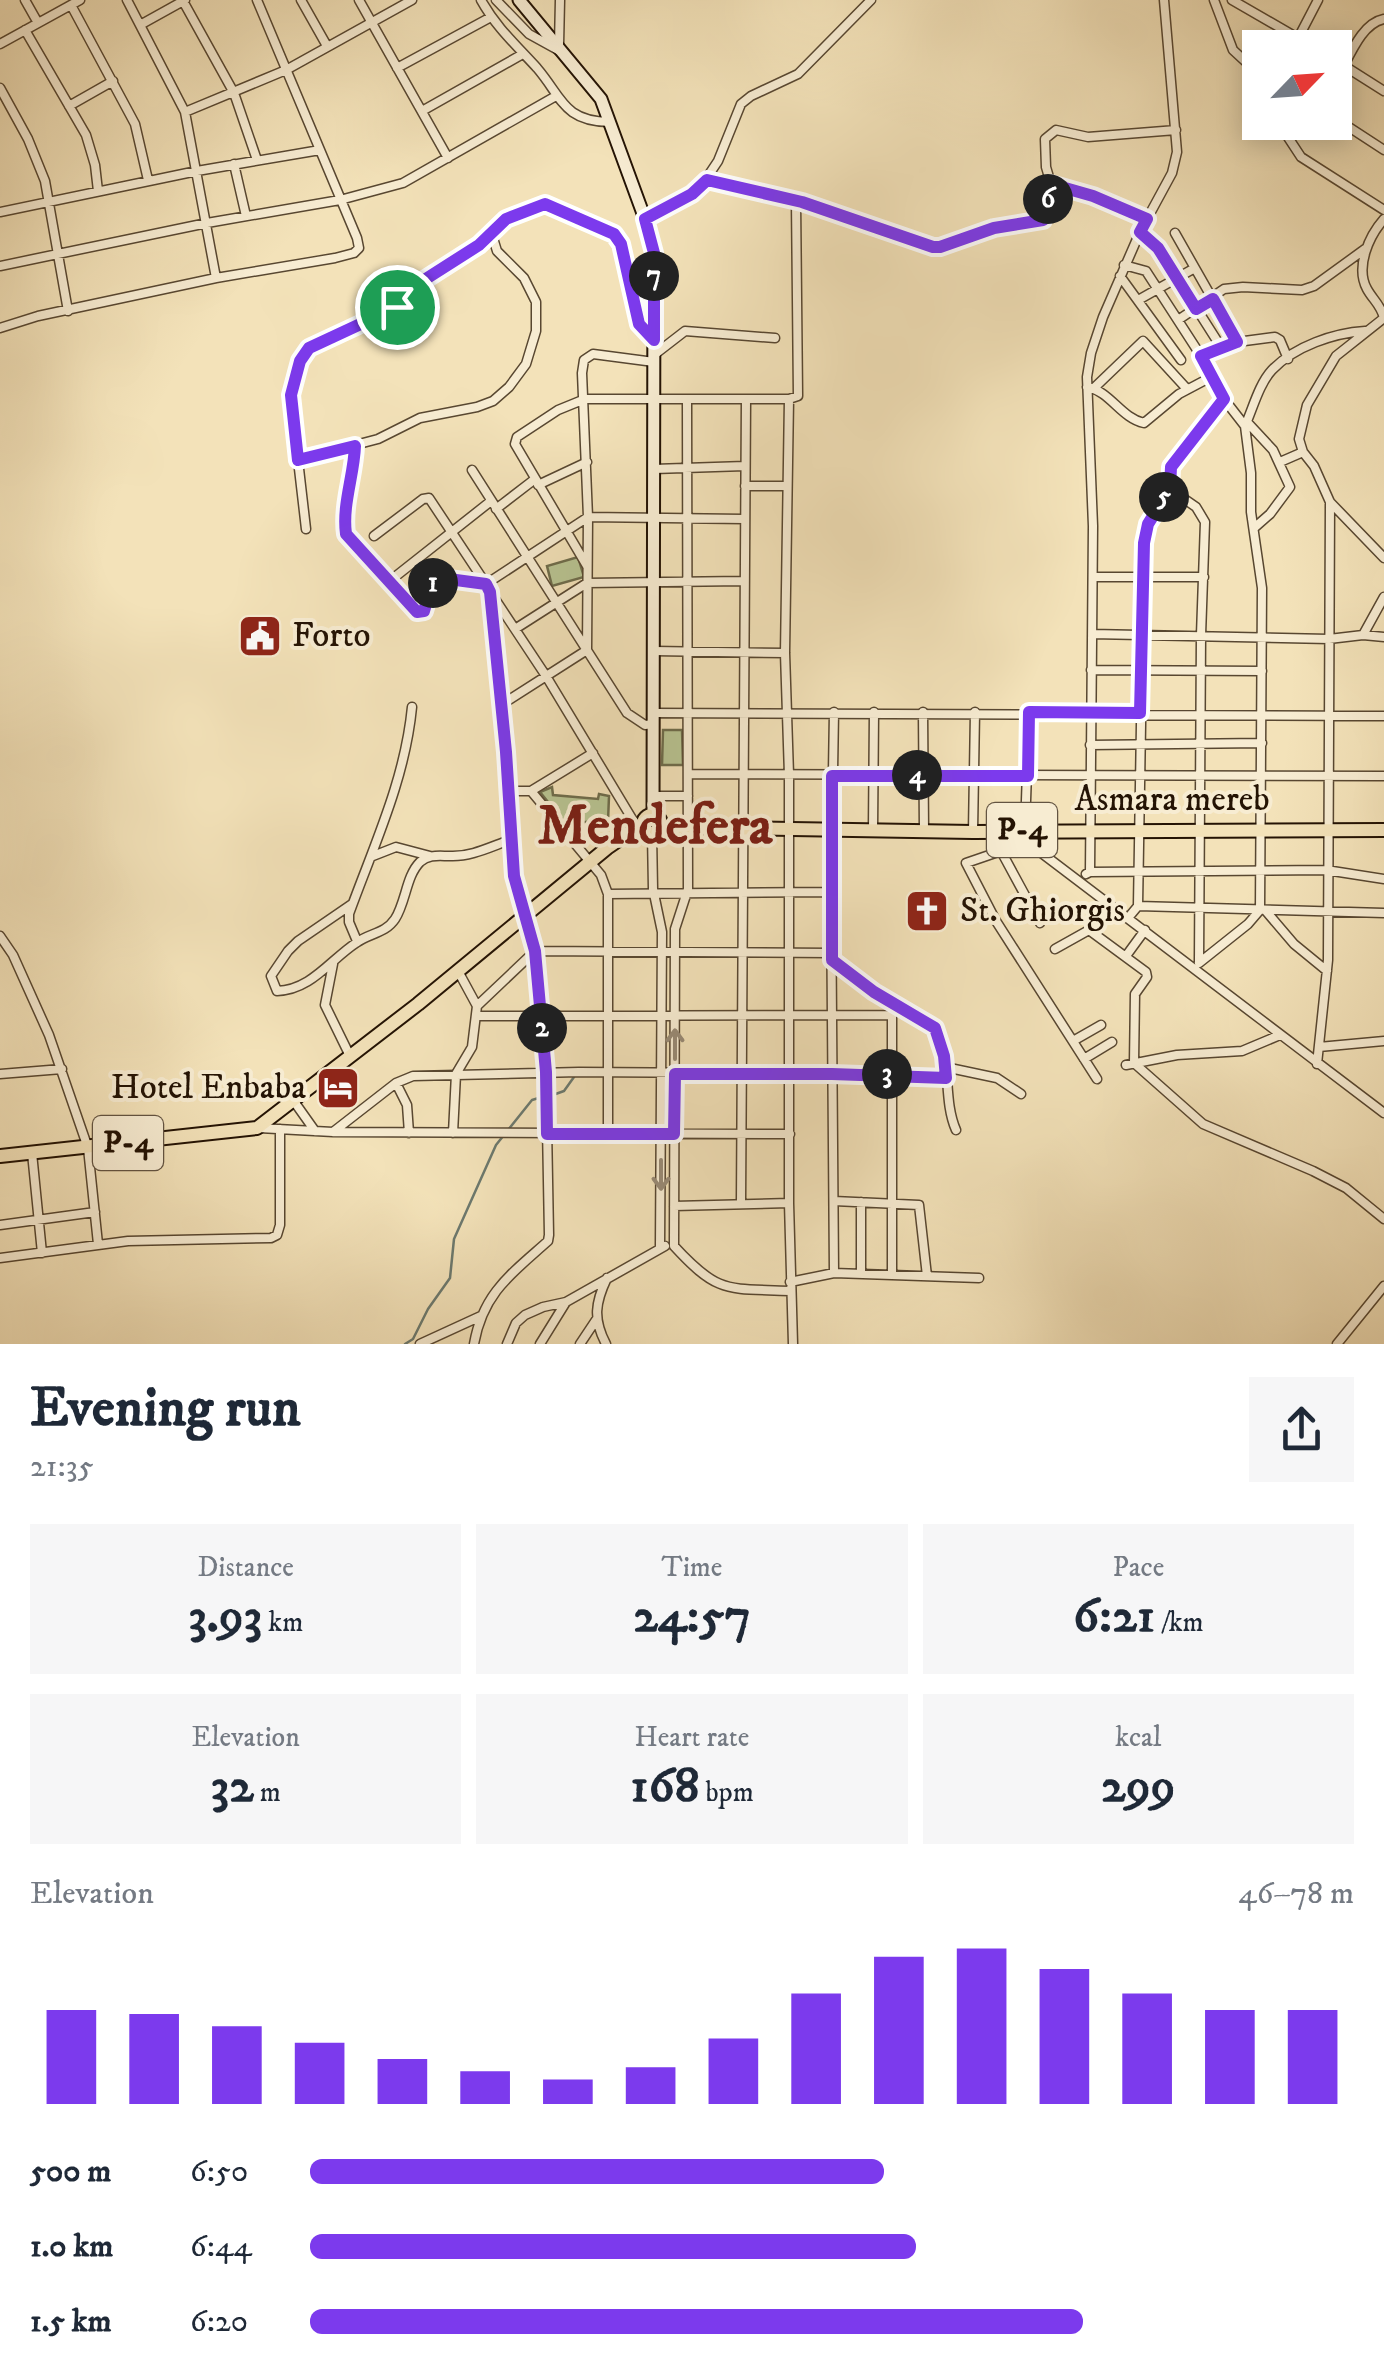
<!DOCTYPE html>
<meta charset="utf-8">
<style>
body{margin:0;font-family:"IM FELL DW Pica",serif;background:#f6f6f7;color:#1f2937;height:100vh;display:flex;flex-direction:column;font-size:38px;white-space:nowrap}
*{box-sizing:border-box;margin:0}
p{font-size:32px;color:#747a83}
.icon{flex:none;width:55px;height:55px;fill:none;stroke:currentColor;stroke-width:2;stroke-linecap:round;stroke-linejoin:round}
.map{position:relative;height:1344px;overflow:hidden}
.drawer{display:flex;flex-direction:column;background:#fff;flex:1}
.drawer>*{flex:none}
.needle{width:65px;rotate:65deg}
.controls{position:absolute;left:1242px;top:30px;display:grid;gap:20px}
.controls a{display:grid;place-items:center;width:110px;height:110px;border-radius:0px;background:#fff;box-shadow:0 5px 25px #0003;font-size:50px}
.pin{position:absolute;display:grid;place-items:center;width:85px;height:85px;color:#fff;margin:-42px;border:5px solid #fff;border-radius:50%;box-shadow:0 2px 10px #0007}
.km{position:absolute;width:50px;height:50px;margin:-25px;border-radius:50%;background:#222;color:#fff;font-size:28px;line-height:50px;text-align:center}
.round{display:grid;place-items:center;flex:none;width:105px;height:105px;border-radius:0px;background:#f6f6f7}
.overview{display:flex;align-items:center;justify-content:space-between;height:170px;padding:0 30px}
h1{font-size:55px;font-weight:800;line-height:75px}
.stats{display:grid;grid-template-columns:repeat(3,1fr);gap:15px;height:170px;padding:10px 30px}
.stats div{display:grid;align-content:center;border-radius:0px;background:#f6f6f7;text-align:center}
.stats b{font-size:50px;font-weight:800}
.stats small{font-size:28px;font-weight:400}
.stats p{font-size:28px}
.chart{height:280px;padding:20px 30px}
.chart p{display:flex;justify-content:space-between}
.chart svg{width:100%;height:180px;margin-top:10px;stroke:#7c3aed;stroke-width:6}
ul{padding:0 30px;list-style:none;font-size:32px}
li{display:grid;grid-template-columns:160px 120px 1fr;align-items:center;height:75px}
li i{height:25px;border-radius:12px;background:#7c3aed}
.map>svg:first-child{display:block}
.green{fill:#b8c492;stroke:#6e6c4b;stroke-width:2.5}
.lines{fill:none;stroke-linecap:round;stroke-linejoin:round}
.stream{stroke:#6c796e;stroke-width:2.5}
.minor-casing{stroke:#584731;stroke-width:11}
.secondary-casing{stroke:#241304;stroke-width:15}
.trunk-casing{stroke:#241304;stroke-width:16}
.minor{stroke:#f7ecd2;stroke-width:8}
.secondary{stroke:#f7ecd2;stroke-width:11}
.trunk{stroke:#f3e2b9;stroke-width:12}
.oneway{stroke:#988a75}
.route-casing{stroke:#fff;stroke-width:20}
.route{stroke:#7c3aed;stroke-width:12}
.labels{text-anchor:middle;dominant-baseline:central;stroke-width:8;stroke-linejoin:round;paint-order:stroke}
.shield{fill:#f7ecd2;stroke:#635442;stroke-width:2.5}
.shield-label{font-size:32px;font-weight:bold;fill:#241304}
.poi-label{font-size:35px;fill:#241304;stroke:#f7ecd2;text-anchor:start}
.street-label{font-size:35px;fill:#241304;stroke:#f7ecd2}
.town-label{font-size:55px;font-weight:bold;fill:#7a1f14;stroke:#f7ecd2}
</style>
<div class="map">
<svg width="1384" height="1344" viewBox="0 0 1384 1344">
<rect width="100%" height="100%" fill="#f3e2b9"/>
<filter id="stains"><feTurbulence type="fractalNoise" baseFrequency=".002" numOctaves="4"/><feColorMatrix values="0 0 0 0 .2 0 0 0 0 .09 0 0 0 0 .02 0 0 0 .5 -.17"/></filter>
<radialGradient id="worn" r=".72"><stop offset=".6" stop-color="#630" stop-opacity="0"/><stop offset="1" stop-color="#630" stop-opacity=".3"/></radialGradient>
<!-- green -->
<path class="green" d="M 578,557 L 584,577 L 552,586 L 547,566 Z
M 663,730 L 682,730 L 683,765 L 662,765 Z
M 552,787 L 553,795 L 598,799 L 599,794 L 609,796 L 608,822 L 564,822 L 540,792 Z"/>
<g class="lines">
<!-- stream -->
<path class="stream" d="M 550,1096 L 564,1091 L 574,1077
M 405,1344 L 413,1339 L 428,1309 L 450,1278 L 454,1239 L 496,1145 L 532,1100 L 542,1097"/>
<!-- minor casing -->
<g class="minor-casing">
<path id="minor" d="M 25,0 L 38,23
M 127,0 L 185,112 L 216,278
M 301,0 L 327,46
M 359,0 L 448,158
M 481,0 C 496,27 516,45 537,68 C 562,97 563,121 609,122
M 496,0 L 529,34 L 558,50
M 1214,0 L 1233,50 L 1260,75
M 1232,0 L 1315,48
M 183,1 L 234,93 L 257,160
M 71,5 L 135,124 L 148,180
M 140,25 L 185,0
M 25,30 L 86,135 L 95,165 L 98,191
M 0,44 L 80,0
M 559,45 L 560,0
M 1293,48 L 1318,0
M 1335,60 L 1384,91
M 397,68 L 491,17
M 1335,82 C 1348,62 1359,24 1384,19
M 0,88 L 28,139 L 45,181 L 68,311
M 69,106 L 113,81
M 422,111 L 521,55
M 185,112 L 286,70 L 412,0
M 1335,118 L 1384,150
M 1278,122 L 1301,157 L 1384,210
M 234,164 L 246,216
M 707,180 L 801,202 L 933,247 L 940,247 L 995,228 L 1043,220 L 1051,184
M 0,212 L 197,171 L 320,150
M 645,219 L 702,185 L 718,161 L 741,104 L 751,96 L 798,74 L 871,0
M 1147,219 L 1093,196 L 1051,184 L 1046,167 L 1045,139 L 1056,130 L 1088,137 L 1176,130
M 1384,219 C 1369,236 1355,267 1367,289 C 1373,300 1381,305 1384,318 L 1336,356 L 1307,405 L 1299,439 L 1303,452 L 1314,466 L 1330,502 L 1384,558
M 1140,232 L 1158,248 L 1221,347
M 1175,233 L 1237,342
M 1124,265 L 1146,271 L 1201,356 L 1224,399 L 1171,467 L 1170,489 L 1148,524 L 1144,543 L 1138,906 L 1128,918
M 0,266 L 207,223 L 340,200 L 403,183 L 556,96
M 1120,276 L 1181,360
M 1140,299 L 1193,269
M 1178,320 L 1224,289 L 1243,287 L 1302,290 L 1314,286 L 1365,249
M 0,328 L 38,316 L 216,278 L 335,258 L 354,253 L 359,248 L 357,238 L 257,0
M 654,355 L 685,331 L 775,338
M 1201,356 L 1237,342 L 1275,337 L 1280,340 L 1288,359
M 1087,387 C 1110,391 1121,418 1144,423 L 1179,394 L 1213,376
M 1094,388 L 1143,341 L 1187,389
M 789,399 L 785,653 L 789,775 L 789,1203 L 793,1344
M 687,400 L 688,889 L 675,929 L 674,1246 C 719,1295 727,1288 790,1291
M 1247,422 L 1273,450 L 1290,487 L 1270,514 L 1254,528
M 1245,426 C 1253,408 1259,384 1272,370 C 1295,346 1334,333 1365,331
M 355,446 C 354,475 342,506 346,534 L 417,612 L 427,606 L 432,584 L 441,578 L 486,584 L 588,517 L 744,519
M 298,460 C 286,426 288,378 309,348 L 397,307 L 421,282 L 479,245 L 495,230
M 1280,462 L 1303,452
M 654,469 L 745,466
M 472,470 L 627,713 L 645,725 L 654,724
M 538,485 L 587,462
M 745,486 L 787,486
M 1170,489 L 1196,507 L 1205,522 L 1201,635 L 1199,962
M 496,509 L 535,479
M 306,529 L 298,460 L 378,439 L 420,418 L 477,407 L 493,401 L 509,387 L 526,364 L 536,331 L 536,302 L 524,278 L 497,251 L 493,238 C 515,192 557,205 592,223 C 601,228 612,231 618,240 C 635,263 626,297 639,322 C 642,328 649,334 654,340
M 374,536 L 423,499 L 429,498 L 486,584
M 587,566 L 515,444 L 517,437 L 558,410 L 585,399 L 789,399 L 798,396 L 796,201
M 1093,577 L 1204,577
M 391,580 L 491,501
M 493,596 L 546,676 L 637,827
M 515,629 L 587,583 L 743,581
M 1092,634 L 1329,639 L 1363,635 L 1384,637
M 1363,635 L 1384,597
M 654,651 L 785,653
M 1091,670 L 1262,671
M 501,705 L 587,650 L 588,517 L 582,373 L 584,360 L 593,354 L 654,362
M 923,712 L 924,831
M 654,713 L 1384,716
M 1029,713 L 1025,830 L 1035,848 L 1384,1113
M 1090,745 L 1262,743
M 688,774 L 1384,776
M 509,791 L 531,791 L 593,753
M 531,791 L 601,875 L 608,894 L 608,1133
M 653,796 L 688,796
M 873,830 L 874,712
M 998,831 L 1001,851 L 1040,923
M 973,832 L 975,712
M 652,834 L 653,889 L 662,932 L 660,1246
M 1001,851 L 966,863 L 996,921 L 1097,1079
M 373,856 L 396,847 L 430,856
M 1090,872 L 1093,526 L 1087,377 L 1091,353 L 1103,317 L 1140,232 L 1172,173 L 1177,152 L 1164,0
M 1086,874 L 1090,872 L 1326,870 L 1384,879
M 608,894 L 831,892
M 352,904 L 298,941 L 288,951 L 271,976 L 277,991 C 311,990 330,960 356,943 C 369,933 385,934 395,919 C 406,902 406,876 420,862 C 429,854 439,856 450,856 C 471,857 490,847 510,840
M 1138,906 L 1384,913
M 1265,910 L 1294,944 L 1327,971
M 0,936 L 13,955 L 49,1035 L 88,1148 L 98,1244
M 357,941 L 349,922 L 349,914 C 374,845 405,780 412,707
M 1055,949 L 1089,930 L 1146,972 L 1147,977 L 1135,994 L 1134,1063 L 1203,1124 L 1313,1171 L 1346,1188 L 1384,1219
M 1126,956 L 1145,930
M 832,960 L 874,992 L 935,1028 C 953,1059 942,1098 956,1130
M 1199,963 L 1248,924 L 1260,910 L 1262,588 L 1251,512 L 1251,473 L 1245,426 L 1224,399
M 333,964 L 325,1005 L 350,1056
M 477,1006 L 535,951 L 832,953
M 477,1016 L 892,1015
M 1073,1041 L 1101,1025
M 1319,1047 L 1384,1041
M 1084,1059 L 1112,1042
M 1317,1064 L 1328,960 L 1330,502
M 1126,1065 L 1177,1055 L 1242,1051 L 1280,1035
M 945,1067 L 997,1078 L 1021,1094
M 0,1074 L 62,1069
M 396,1083 L 413,1076 L 579,1072 L 892,1074 L 947,1078
M 293,1100 L 315,1131
M 259,1128 L 333,1132 L 790,1134
M 333,1132 L 396,1083 L 407,1105 L 409,1133
M 453,1133 L 456,1074 L 472,1047 L 477,1006 L 458,971
M 32,1153 L 42,1253
M 834,1201 L 919,1205 L 927,1276
M 741,1203 L 746,399
M 674,1206 L 789,1203
M 0,1225 L 95,1212
M 0,1258 L 128,1241 L 271,1238 L 277,1235 L 280,1225 L 280,1129
M 834,1273 L 831,892 L 834,712
M 861,1274 L 861,1202
M 892,1275 L 892,1002
M 790,1282 L 834,1273 L 979,1278
M 420,1344 L 481,1316
M 474,1344 C 483,1293 511,1274 548,1241 L 549,1235 L 546,1072 L 535,951 L 514,876 L 506,752 L 491,592
M 507,1344 L 516,1323 L 525,1315 L 543,1307 L 566,1302 L 665,1246
M 540,1344 L 566,1302
M 580,1344 L 596,1320
M 606,1344 C 593,1319 595,1303 607,1278
M 1337,1344 L 1384,1286"/>
</g>
<!-- secondary casing -->
<g class="secondary-casing">
<path id="secondary" d="M 519,0 L 601,99 L 645,219 L 654,253 L 653,815"/>
</g>
<!-- trunk casing -->
<g class="trunk-casing">
<path id="trunk" d="M643 824a9 9 0 1 1 18 0a9 9 0 1 1-18 0Z
M 661,827 L 973,832 L 1384,830
M 0,1156 L 257,1128 L 418,1004 L 607,848 L 642,824"/>
</g>
<!-- minor -->
<use href="#minor" class="minor"/>
<!-- secondary -->
<use href="#secondary" class="secondary"/>
<!-- trunk -->
<use href="#trunk" class="trunk"/>
</g>
<!-- one-way arrows -->
<defs><path id="oneway-shaft" d="M-6 0H5M1.5-3L5.5 0L1.5 3" fill="none" stroke-width="1.6" stroke-linecap="round" stroke-linejoin="round" transform="scale(2.5)"/></defs>
<g class="oneway">
<use href="#oneway-shaft" transform="translate(675 1044) rotate(-90)"/>
<use href="#oneway-shaft" transform="translate(661 1175) rotate(90)"/>
</g>
<g class="lines">
<!-- route casing -->
<g class="route-casing">
<path id="route" d="M 707,180 L 802,202 L 933,247 L 940,247 L 994,228 L 1043,220 L 1051,184 L 1093,196 L 1147,219 L 1140,232 L 1158,248 L 1196,309 L 1213,299 L 1237,342 L 1201,356 L 1224,399 L 1171,467 L 1170,489 L 1148,524 L 1144,543 L 1140,713 L 1029,712 L 1028,776 L 832,776 L 832,960 L 874,992 L 935,1028 L 944,1056 L 946,1078 L 832,1074 L 675,1074 L 674,1134 L 547,1134 L 546,1072 L 535,951 L 514,876 L 506,752 L 490,592 L 486,584 L 441,578 L 432,584 L 424,611 L 417,612 L 346,534 C 342,505 354,475 355,446 L 298,460 L 291,395 L 300,361 L 309,348 L 397,307 L 421,282 L 479,245 L 506,219 L 545,204 L 614,234 L 621,244 L 639,324 L 654,340 L 654,253 L 645,219 L 692,194 Z"/>
</g>
<!-- route -->
<use href="#route" class="route"/>
</g>
<!-- icons -->
<defs>
<g id="civic-square" transform="scale(2.25)"><rect x="-9" y="-9" width="18" height="18" rx="4" fill="#8f2418" stroke="#f7ecd2"/><path d="M-.6-6.5H3V-4.5H.6V-3L4-1V1h2V6H-6V1h2V-1L-.6-3ZM-1.2 2.5V6h2.4V2.5Z" fill="#fff"/></g>
<g id="church-square" transform="scale(2.25)"><rect x="-9" y="-9" width="18" height="18" rx="4" fill="#8f2418" stroke="#f7ecd2"/><path d="M-1.2-6h2.4v3.5h3.3v2.4h-3.3V6h-2.4V-.1h-3.3v-2.4h3.3Z" fill="#fff"/></g>
<g id="hotel-square" transform="scale(2.25)"><rect x="-9" y="-9" width="18" height="18" rx="4" fill="#8f2418" stroke="#f7ecd2"/><path d="M-6-4.5h1.5V1H6V5H4.5V3h-9V5H-6ZM-4 0a1.8 1.8 0 1 1 3.6 0ZM.5 0V-2.5h3Q6-2.5 6 0Z" fill="#fff"/></g>
</defs>
<g fill-rule="evenodd">
<use href="#civic-square" x="260" y="636"/>
<use href="#church-square" x="927" y="911"/>
<use href="#hotel-square" x="338" y="1088"/>
</g>
<g class="labels">
<!-- shield labels -->
<g class="shield">
<rect x="987" y="803" width="70" height="54" rx="8"/>
<rect x="93" y="1116" width="70" height="54" rx="8"/>
</g>
<g class="shield-label">
<text x="1022" y="830">P-4</text>
<text x="128" y="1143">P-4</text>
</g>
<!-- poi labels -->
<g class="poi-label">
<text x="292" y="636">Forto</text>
<text x="960" y="911">St. Ghiorgis</text>
<text x="306" y="1088" text-anchor="end">Hotel Enbaba</text>
</g>
<!-- street labels -->
<g class="street-label">
<text x="1172" y="800">Asmara mereb</text>
</g>
<!-- town labels -->
<g class="town-label">
<text x="655" y="827">Mendefera</text>
</g>
</g>
<rect width="100%" height="100%" filter="url(#stains)"/>
<rect width="100%" height="100%" fill="url(#worn)"/>
</svg>
<div class="controls">
<a><svg class="needle" viewBox="-14 -14 28 28"><path d="M0-13l5 13h-10z" fill="#e53935"/><path d="M0 13l5-13h-10z" fill="#747a83"/></svg></a>
</div>
<div class="pin" style="left:397px;top:307px;background:#1e9e55"><svg class="icon" aria-label="arrive" viewBox="0 0 24 24"><path d="M6 21V4h12l-3 4 3 4H6"/></svg></div>
<b class="km" style="left:433px;top:583px">1</b>
<b class="km" style="left:542px;top:1028px">2</b>
<b class="km" style="left:887px;top:1074px">3</b>
<b class="km" style="left:917px;top:775px">4</b>
<b class="km" style="left:1164px;top:497px">5</b>
<b class="km" style="left:1048px;top:199px">6</b>
<b class="km" style="left:654px;top:276px">7</b>
</div>
<section class="drawer">
<div class="overview"><div><h1>Evening run</h1><p>21:35</p></div><a class="round"><svg class="icon" aria-label="share" viewBox="0 0 24 24"><path d="M12 15V3M7 8l5-5 5 5M5 13v7h14v-7"/></svg></a></div>
<div class="stats">
<div><p>Distance</p><b>3.93<small> km</small></b></div>
<div><p>Time</p><b>24:57</b></div>
<div><p>Pace</p><b>6:21<small> /km</small></b></div>
</div>
<div class="stats">
<div><p>Elevation</p><b>32<small> m</small></b></div>
<div><p>Heart rate</p><b>168<small> bpm</small></b></div>
<div><p>kcal</p><b>299</b></div>
</div>
<div class="chart"><p><span>Elevation</span>46–78 m</p>
<svg viewBox="0 0 160 44" preserveAspectRatio="none"><path d="M5 44V21M15 44V22M25 44V25M35 44V29M45 44V33M55 44V36M65 44V38M75 44V35M85 44V28M95 44V17M105 44V8M115 44V6M125 44V11M135 44V17M145 44V21M155 44V21"/></svg>
</div>
<ul>
<li><b>500 m</b>6:50<i style="width:55%"></i></li>
<li><b>1.0 km</b>6:44<i style="width:58%"></i></li>
<li><b>1.5 km</b>6:20<i style="width:74%"></i></li>
</ul>
</section>
